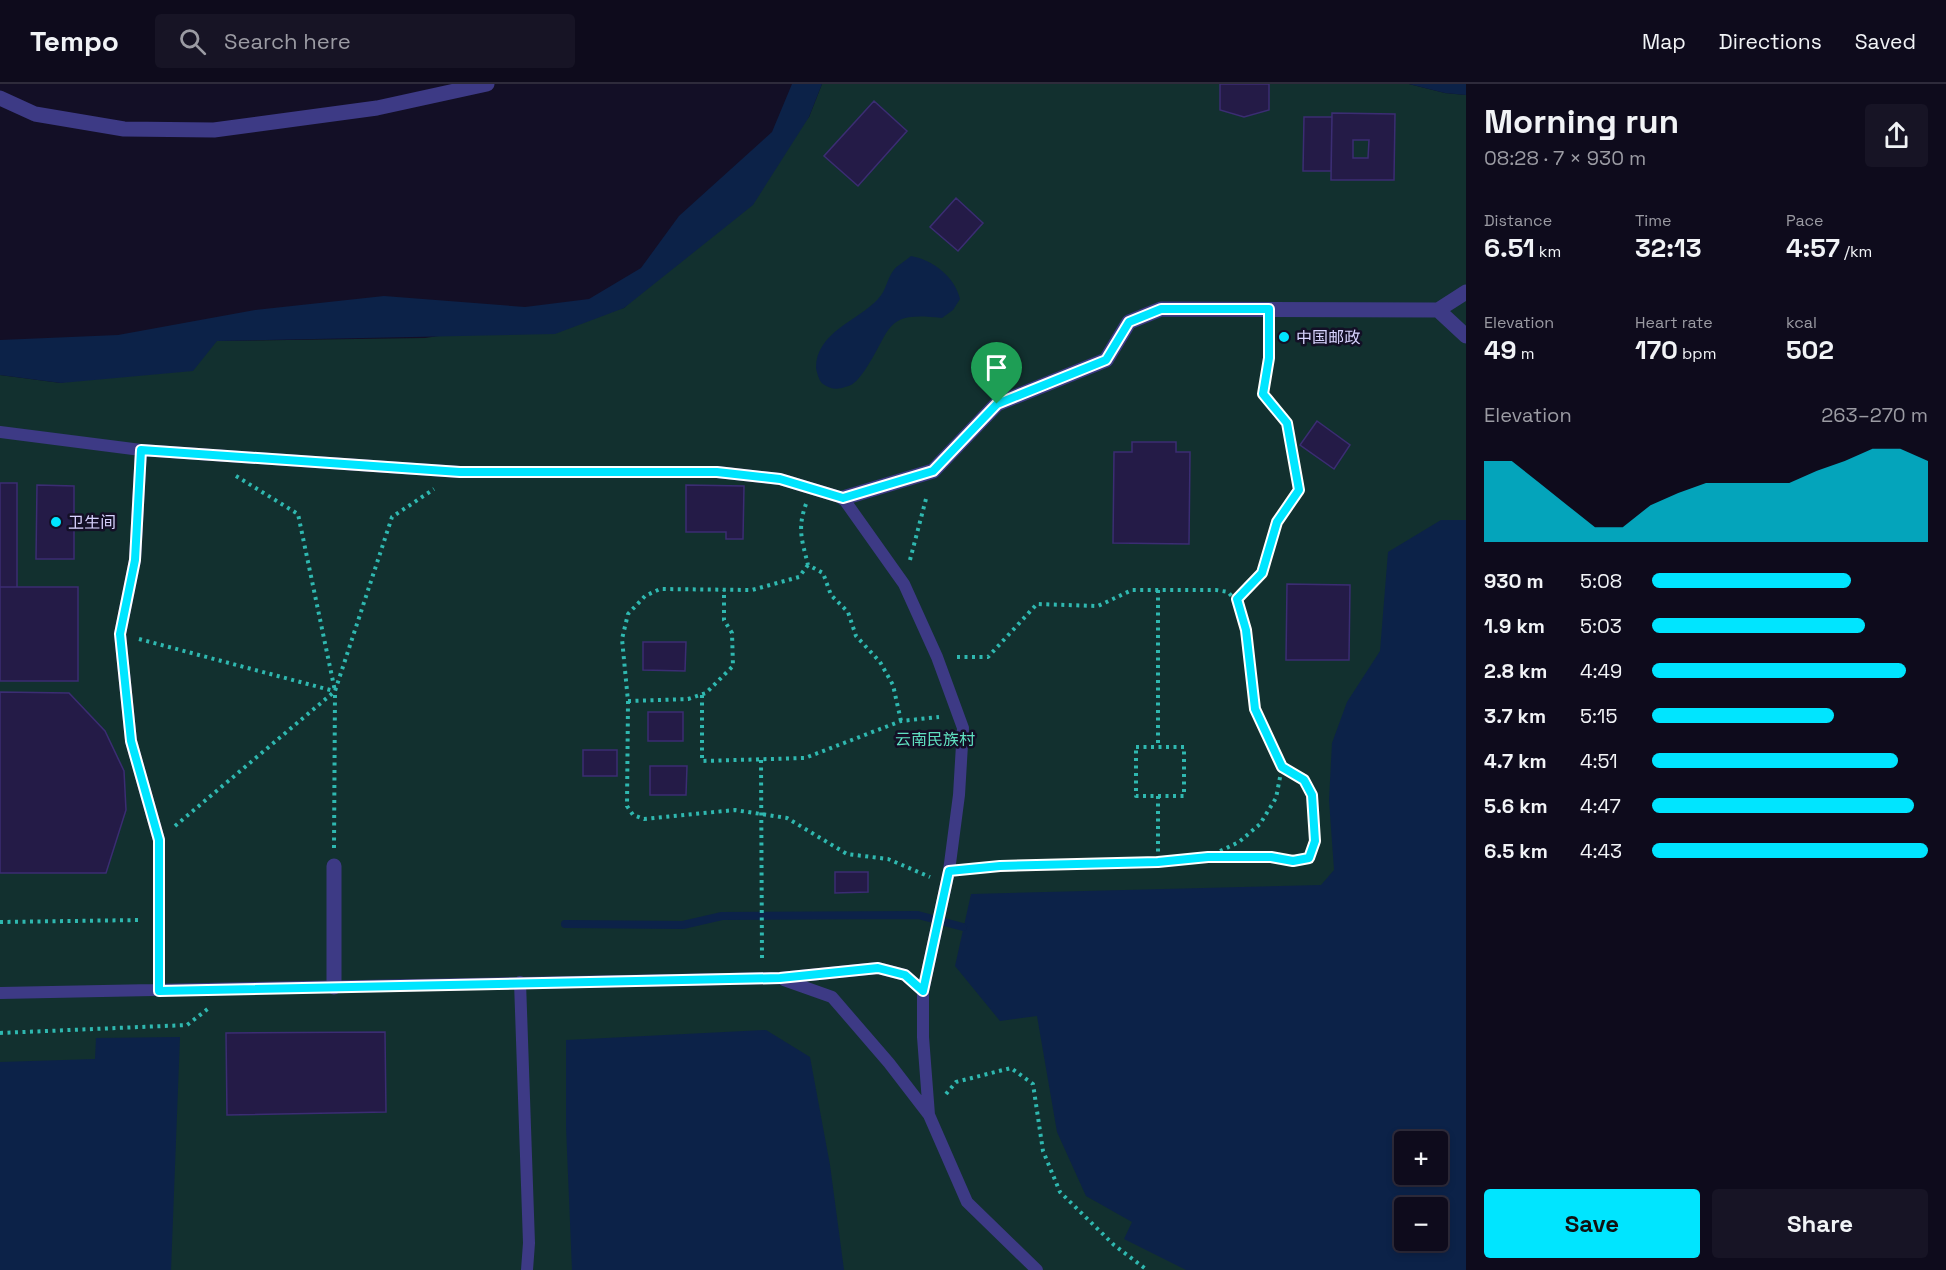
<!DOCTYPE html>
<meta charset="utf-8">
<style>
body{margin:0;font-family:"Space Grotesk","Noto Sans SC",sans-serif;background:#171425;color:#f1f3f6;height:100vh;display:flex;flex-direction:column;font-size:22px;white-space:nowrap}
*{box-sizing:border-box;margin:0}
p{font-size:20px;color:#9b9ba3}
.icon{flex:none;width:33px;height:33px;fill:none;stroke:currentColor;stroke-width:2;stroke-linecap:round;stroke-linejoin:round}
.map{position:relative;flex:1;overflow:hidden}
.drawer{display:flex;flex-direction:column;background:#0e0b1c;width:480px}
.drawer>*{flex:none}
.tools{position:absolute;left:1394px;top:1047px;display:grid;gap:12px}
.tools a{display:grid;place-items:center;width:54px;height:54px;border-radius:6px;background:#0e0b1c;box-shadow:0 3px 9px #0003,0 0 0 2px #2e2b3b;font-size:30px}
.pin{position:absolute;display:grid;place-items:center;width:51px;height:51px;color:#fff;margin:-62px -26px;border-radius:50% 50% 50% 0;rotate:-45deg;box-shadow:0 0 6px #0007}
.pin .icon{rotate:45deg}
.round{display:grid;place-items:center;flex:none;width:63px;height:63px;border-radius:6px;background:#171425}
.head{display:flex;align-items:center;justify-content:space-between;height:102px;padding:0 18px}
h1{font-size:33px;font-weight:800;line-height:45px}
.figures{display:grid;grid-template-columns:repeat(3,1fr);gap:9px;height:102px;padding:6px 18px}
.figures div{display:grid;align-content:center}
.figures b{font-size:26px;font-weight:800}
.figures small{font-size:16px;font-weight:400}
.figures p{font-size:16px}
.chart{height:168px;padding:12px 18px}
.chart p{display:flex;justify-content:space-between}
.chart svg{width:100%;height:108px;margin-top:6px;fill:#00e5ff;opacity:.7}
.cta{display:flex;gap:12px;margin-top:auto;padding:12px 18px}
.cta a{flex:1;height:69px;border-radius:6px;background:#00e5ff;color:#111;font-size:24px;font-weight:800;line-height:69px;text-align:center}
.cta a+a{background:#171425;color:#f1f3f6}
ul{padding:0 18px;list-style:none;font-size:20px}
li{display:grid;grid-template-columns:96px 72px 1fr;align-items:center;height:45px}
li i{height:15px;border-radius:8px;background:#00e5ff}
header{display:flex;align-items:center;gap:36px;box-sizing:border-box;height:84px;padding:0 30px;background:#0e0b1c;border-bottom:2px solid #2e2b3b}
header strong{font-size:28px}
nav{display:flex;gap:33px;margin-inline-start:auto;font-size:21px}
.search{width:420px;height:54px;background:#171425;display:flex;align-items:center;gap:15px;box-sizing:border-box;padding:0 21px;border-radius:6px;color:#9b9ba3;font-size:22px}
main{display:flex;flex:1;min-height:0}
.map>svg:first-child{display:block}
.green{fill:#12302f;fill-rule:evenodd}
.water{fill:#0c2248;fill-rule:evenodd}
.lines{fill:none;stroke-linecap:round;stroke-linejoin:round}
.stream{stroke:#0c2248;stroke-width:8}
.building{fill:#241b47;stroke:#3b2d73;stroke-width:1.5;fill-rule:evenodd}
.path{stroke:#2fb8b0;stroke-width:4;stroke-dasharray:3 4.5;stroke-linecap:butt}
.service{stroke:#3d3a85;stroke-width:12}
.pedestrian{stroke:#3d3a85;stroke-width:15}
.minor{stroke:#3d3a85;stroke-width:15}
.route-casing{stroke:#fff;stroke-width:12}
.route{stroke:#00e5ff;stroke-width:8}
.poi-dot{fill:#00e5ff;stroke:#130f26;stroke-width:2}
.labels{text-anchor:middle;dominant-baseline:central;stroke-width:5;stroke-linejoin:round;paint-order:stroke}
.poi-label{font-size:16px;fill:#d9d4ff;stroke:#130f26;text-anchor:start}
.park-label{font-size:16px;fill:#5fe0c0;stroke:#130f26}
</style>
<header>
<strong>Tempo</strong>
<div class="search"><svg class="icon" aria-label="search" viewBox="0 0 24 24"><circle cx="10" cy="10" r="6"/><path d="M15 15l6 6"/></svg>Search here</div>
<nav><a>Map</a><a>Directions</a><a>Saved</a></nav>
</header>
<main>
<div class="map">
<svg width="1466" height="1186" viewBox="0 0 1466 1186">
<rect width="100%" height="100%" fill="#130f26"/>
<!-- green -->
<path class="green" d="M 822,0 L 1409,0 L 1445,9 L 1466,11 L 1466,1186 L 0,1186 L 0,291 L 61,299 L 217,257 L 425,254 L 624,224 L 809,33 ZM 1404,1058 L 1437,1058 L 1437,1090 L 1404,1090 ZM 1404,1124 L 1437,1124 L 1437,1156 L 1404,1156 Z"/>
<!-- water -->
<path class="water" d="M 792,0 L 822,0 L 809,33 L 753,121 L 624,224 L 555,250 L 217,257 L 193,287 L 61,299 L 0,291 L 0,256 L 118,251 L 255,226 L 384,212 L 525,223 L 589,215 L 641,184 L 679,132 L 772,48 Z
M 1409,0 L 1466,0 L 1466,11 L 1445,9 Z
M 911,172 C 933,176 955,193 960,215 L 953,226 L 942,234 C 883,227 893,244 865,286 C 859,294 855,301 845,303 C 837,306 830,305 823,300 C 819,297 817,289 816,284 C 816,248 858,237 878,215 C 886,207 887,195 893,187 C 897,181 906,177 911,172 Z
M 1441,436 L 1466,436 L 1466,1186 L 1186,1186 L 1124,1155 L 1132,1138 L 1086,1112 L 1057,1048 L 1037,932 L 1000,937 L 955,882 L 971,810 L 1321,801 L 1334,786 L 1329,716 L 1332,659 L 1347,618 L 1380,567 L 1388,468 ZM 1404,1058 L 1437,1058 L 1437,1090 L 1404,1090 ZM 1404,1124 L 1437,1124 L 1437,1156 L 1404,1156 Z
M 766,946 L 810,973 L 830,1081 L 844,1186 L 572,1186 L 566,1043 L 566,956 Z
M 180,953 L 171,1186 L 0,1186 L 0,978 L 95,975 L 96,954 Z"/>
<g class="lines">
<!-- stream -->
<path class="stream" d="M 565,840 L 683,841 L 722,832 L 918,831 L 963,843"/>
</g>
<!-- building -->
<path class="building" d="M 1220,0 L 1269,0 L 1269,26 L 1244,33 L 1220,26 Z
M 874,17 L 907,47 L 858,102 L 824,72 Z
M 1332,29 L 1395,30 L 1394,96 L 1331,96 ZM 1353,56 L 1369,56 L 1368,74 L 1353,74 Z
M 1304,33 L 1332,33 L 1331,87 L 1303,87 Z
M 956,114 L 983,139 L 958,167 L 930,143 Z
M 1317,337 L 1350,361 L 1334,385 L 1300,361 Z
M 1132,358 L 1176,358 L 1176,368 L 1190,368 L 1189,460 L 1113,459 L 1114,368 L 1132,368 Z
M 0,399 L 17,399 L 17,503 L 0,503 Z
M 37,401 L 74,402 L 74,475 L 36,475 Z
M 686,401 L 744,402 L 743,455 L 726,455 L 726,448 L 686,448 Z
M 1287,500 L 1350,501 L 1349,576 L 1286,576 Z
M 0,503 L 78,503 L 78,597 L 0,597 Z
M 643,558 L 686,558 L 685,587 L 643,586 Z
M 0,608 L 69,609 L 105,647 L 124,687 L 126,726 L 106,789 L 0,789 Z
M 648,628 L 683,628 L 683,657 L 648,657 Z
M 583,666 L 617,666 L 617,692 L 583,692 Z
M 650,682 L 687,682 L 686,711 L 650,711 Z
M 835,788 L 868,788 L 868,808 L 835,809 Z
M 385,948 L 386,1028 L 227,1031 L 226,949 Z"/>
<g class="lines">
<!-- path -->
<path class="path" d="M 236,392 L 298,430 L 335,607
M 806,420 C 797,445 802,456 808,481 L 823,489 L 831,511 L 848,528 L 856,552 L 880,578 L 893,601 L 901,637
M 910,476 L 927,411
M 808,481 L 799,493 L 752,506 L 660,505 L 645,512 L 628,530 L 622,555 L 628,617 L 627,722 L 633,731 L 644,735 L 735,726 L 787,734 L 847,770 L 888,775 L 930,793
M 1158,506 L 1158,663
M 1237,515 L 1262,489 L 1277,438 L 1299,406 L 1287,339 L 1263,310 L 1269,274 L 1269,243
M 139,555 L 334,607
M 957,573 L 988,573 L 1037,520 L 1098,522 L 1132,506 L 1216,506 L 1228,508 L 1241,523 L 1255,625 L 1282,683 L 1276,714 L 1260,740 L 1239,758 L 1208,773 L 1158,778 L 968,785
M 702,611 L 702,677 L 805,674 L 901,637 L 939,633
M 628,617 L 688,615 L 706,609 L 733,582 L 732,549 L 724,536 L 724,506
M 1136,663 L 1184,663 L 1184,712 L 1136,712 Z
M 761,676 L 762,876
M 1158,712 L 1158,778
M 175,742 L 334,608
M 334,764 L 335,607 L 392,433 L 434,405
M 1211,773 L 1271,773 L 1293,777 L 1309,774 C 1316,754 1320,711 1303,696 C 1297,691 1288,687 1282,683
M 0,838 L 141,836
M 0,949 L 187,941 L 209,924
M 946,1010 L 956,998 L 1011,984 L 1033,1000 L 1043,1067 L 1060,1108 L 1114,1161 L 1147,1186"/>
<!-- service -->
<path class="service" d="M 0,348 L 141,366 L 460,388 L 717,388 L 780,395 L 843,414 L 904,500 L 937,573 L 963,644 L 959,711 L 949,787 L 923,907 L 923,953 L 929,1031
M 141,366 L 135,476 L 120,550 L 131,657 L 159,756 L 159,907
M 784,896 L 832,913 L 889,979 L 929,1031 L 967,1118 L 1037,1186
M 520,898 L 529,1159 L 527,1186
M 0,909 L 780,894 L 878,884 L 905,891 L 923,907"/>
<!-- pedestrian -->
<path class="pedestrian" d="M 1438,226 L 1466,252
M 843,414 L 933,387 L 997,320 L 1106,276 L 1129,238 L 1161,225 L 1438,226 L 1466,208
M 334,903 L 334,782"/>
<!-- minor -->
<path class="minor" d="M 0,14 L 35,30 L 124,45 L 214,46 L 377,24 L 487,0"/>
</g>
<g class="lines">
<!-- route casing -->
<g class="route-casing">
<path id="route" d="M 1161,225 L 1269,225 L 1269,274 L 1263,310 L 1287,339 L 1299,406 L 1277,438 L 1262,489 L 1237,515 L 1246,546 L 1255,625 L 1282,683 L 1304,696 L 1312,711 L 1315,757 L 1309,774 L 1293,777 L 1271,773 L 1208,773 L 1158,778 L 1000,782 L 949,787 L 923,907 L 905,891 L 878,884 L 780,894 L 159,907 L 159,756 L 131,657 L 120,550 L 135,476 L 141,366 L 460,388 L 717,388 L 780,395 L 843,414 L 933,387 L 997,320 L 1106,276 L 1129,238 Z"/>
</g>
<!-- route -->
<use href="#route" class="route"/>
</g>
<!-- markers -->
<g class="poi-dot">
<circle cx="1284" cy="253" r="6"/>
<circle cx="56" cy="438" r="6"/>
</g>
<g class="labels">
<!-- poi labels -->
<g class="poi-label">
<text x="1296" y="253">中国邮政</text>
<text x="68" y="438">卫生间</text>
</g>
<!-- park labels -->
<g class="park-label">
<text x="935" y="655">云南民族村</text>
</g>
</g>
</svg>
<div class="tools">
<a>+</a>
<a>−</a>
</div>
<div class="pin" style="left:997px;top:320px;background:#1e9e55"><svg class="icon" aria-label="arrive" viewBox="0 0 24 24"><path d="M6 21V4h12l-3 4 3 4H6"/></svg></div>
</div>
<section class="drawer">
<div class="head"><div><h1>Morning run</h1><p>08:28 · 7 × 930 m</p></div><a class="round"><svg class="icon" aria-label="share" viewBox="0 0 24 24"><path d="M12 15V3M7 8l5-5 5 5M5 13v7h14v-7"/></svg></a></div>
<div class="figures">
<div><p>Distance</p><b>6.51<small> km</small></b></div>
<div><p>Time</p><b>32:13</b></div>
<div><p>Pace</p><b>4:57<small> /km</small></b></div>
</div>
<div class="figures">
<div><p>Elevation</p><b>49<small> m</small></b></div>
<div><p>Heart rate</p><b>170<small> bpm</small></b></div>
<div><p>kcal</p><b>502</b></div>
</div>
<div class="chart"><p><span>Elevation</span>263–270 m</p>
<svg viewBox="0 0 160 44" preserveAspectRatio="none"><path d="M0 44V11L10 11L20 20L30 29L40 38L50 38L60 29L70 24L80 20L90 20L100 20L110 20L120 15L130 11L140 6L150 6L160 11V44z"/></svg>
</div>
<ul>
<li><b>930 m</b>5:08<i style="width:72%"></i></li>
<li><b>1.9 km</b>5:03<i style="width:77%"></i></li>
<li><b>2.8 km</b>4:49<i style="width:92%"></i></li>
<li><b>3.7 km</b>5:15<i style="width:66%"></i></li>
<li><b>4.7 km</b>4:51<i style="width:89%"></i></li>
<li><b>5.6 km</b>4:47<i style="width:95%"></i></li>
<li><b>6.5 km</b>4:43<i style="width:100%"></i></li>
</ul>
<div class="cta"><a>Save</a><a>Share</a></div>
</section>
</main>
